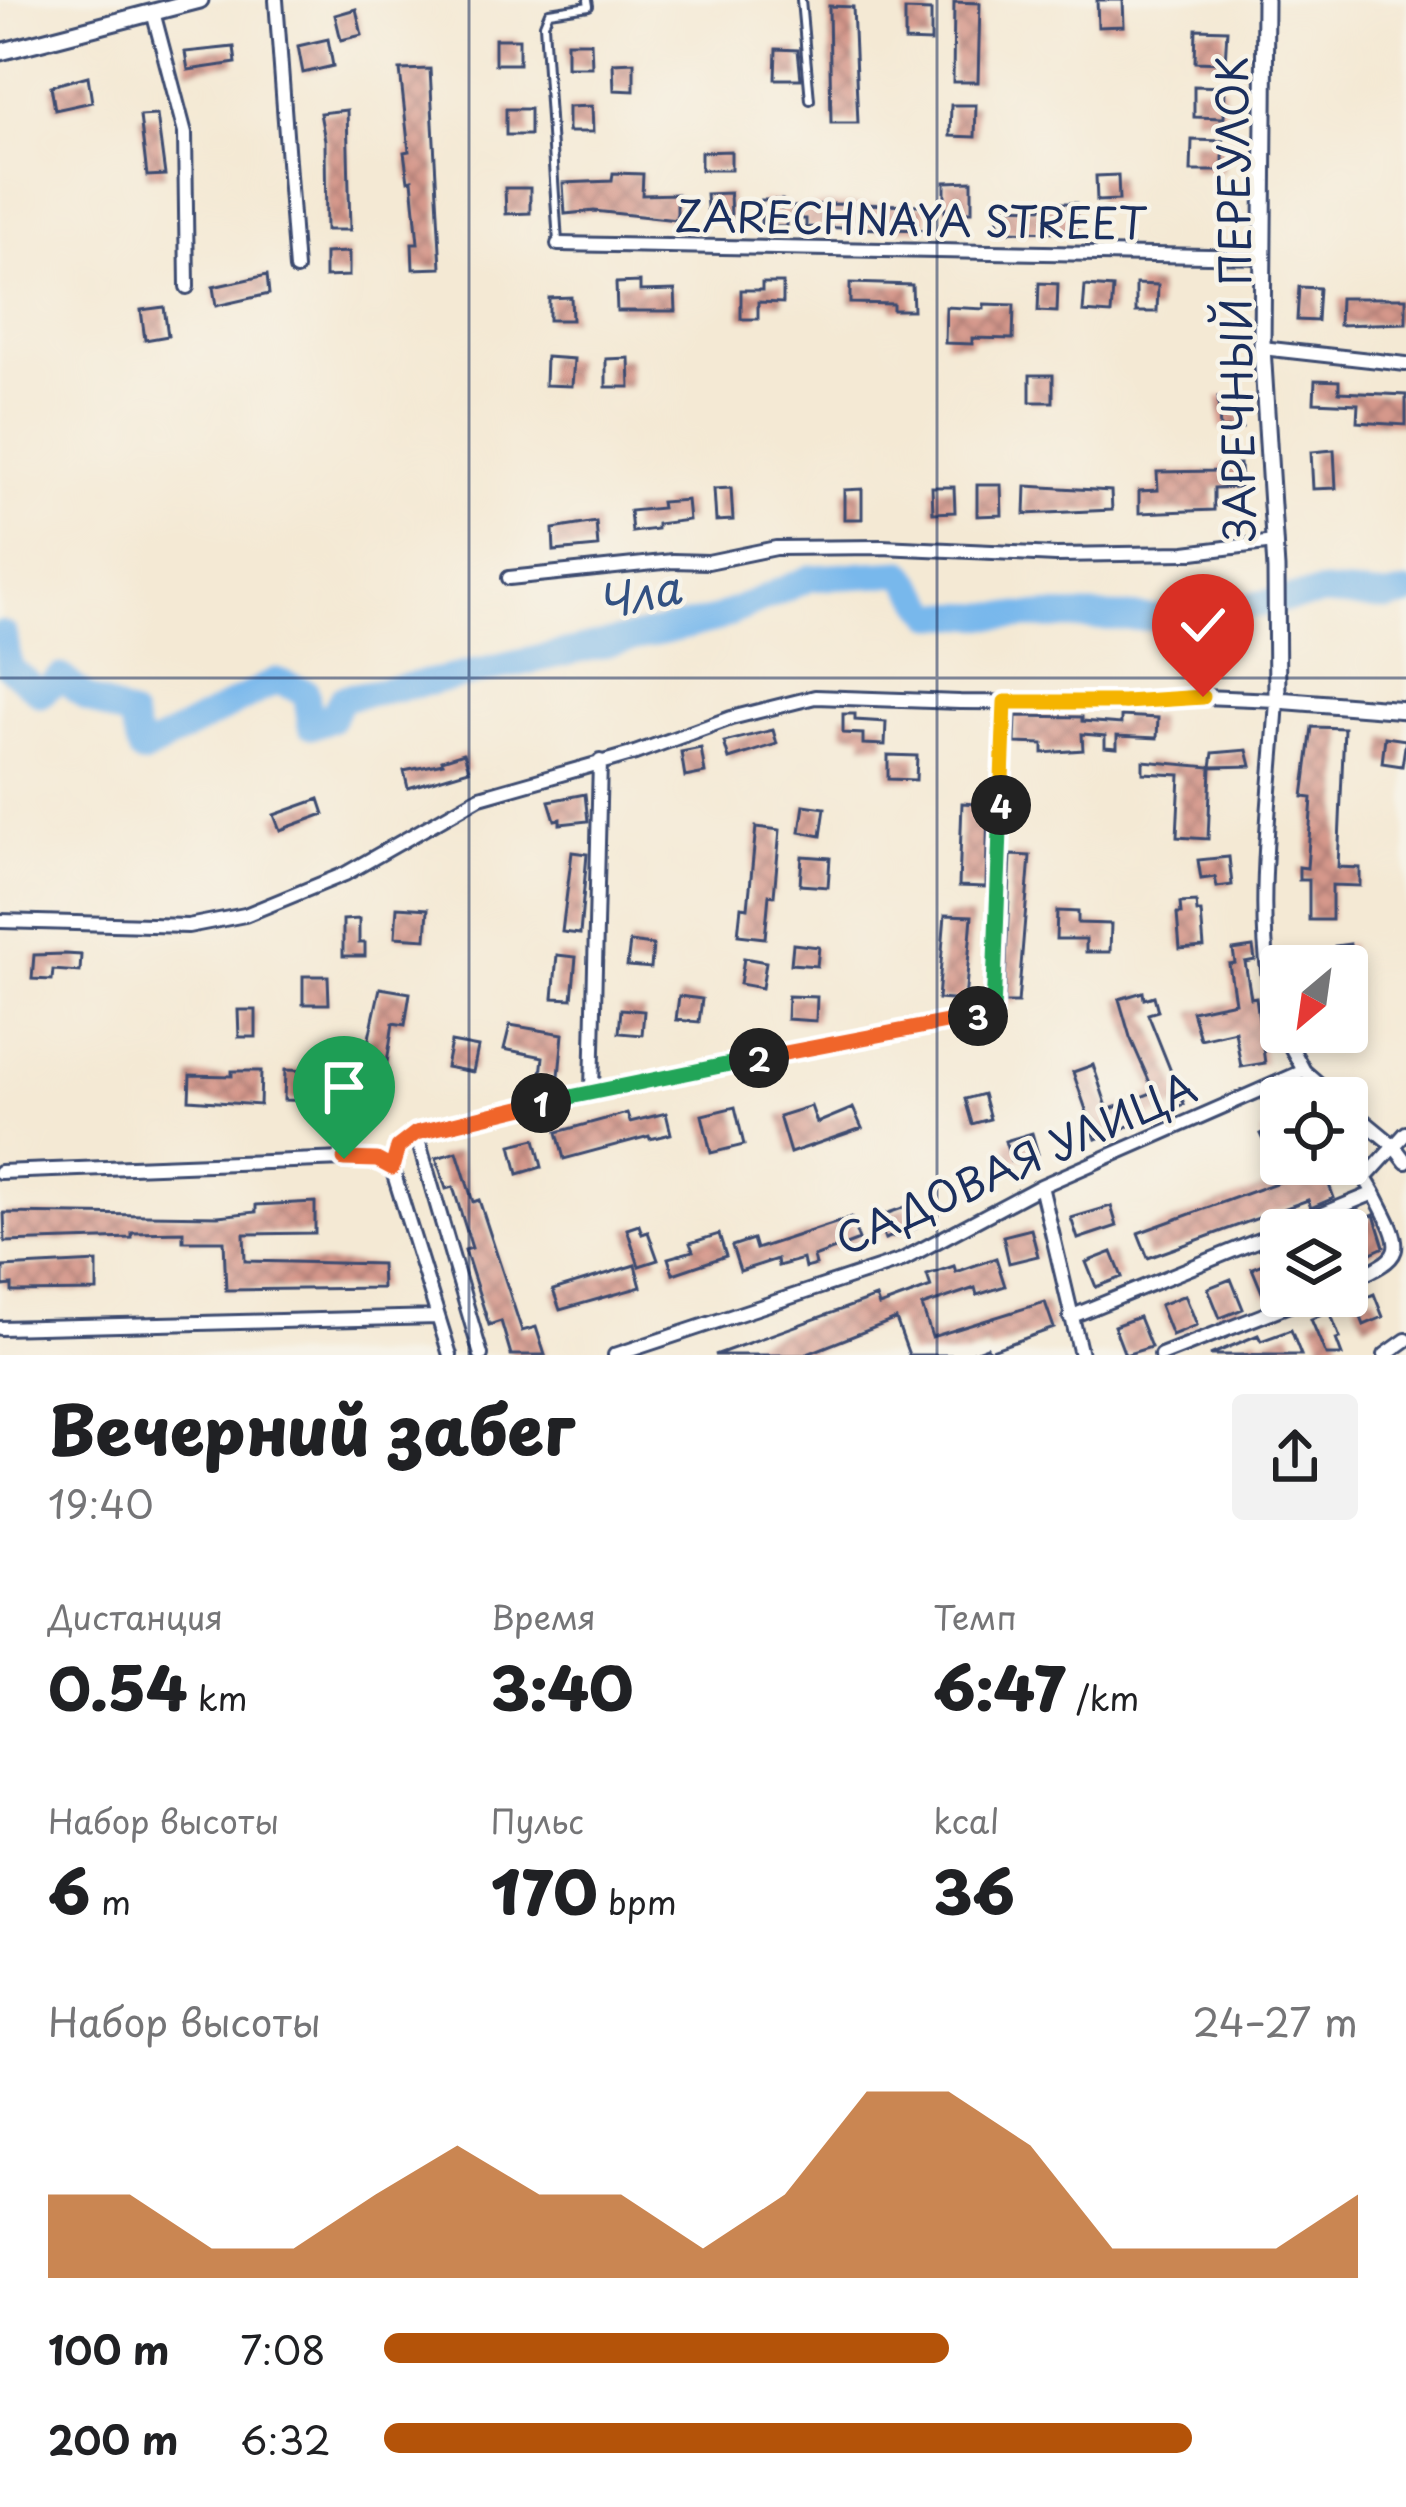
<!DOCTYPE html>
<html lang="ru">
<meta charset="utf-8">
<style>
body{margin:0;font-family:"Playpen Sans",sans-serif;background:#f2f2f2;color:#202124;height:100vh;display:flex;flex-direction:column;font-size:45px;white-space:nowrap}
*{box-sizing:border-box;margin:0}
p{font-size:39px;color:#757577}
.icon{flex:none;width:66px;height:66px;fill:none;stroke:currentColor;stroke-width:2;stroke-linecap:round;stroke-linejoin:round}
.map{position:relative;height:1355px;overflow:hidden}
.details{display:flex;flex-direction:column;background:#fff;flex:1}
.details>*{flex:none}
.needle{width:78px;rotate:209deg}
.controls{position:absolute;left:1260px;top:945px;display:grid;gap:24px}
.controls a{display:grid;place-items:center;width:108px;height:108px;border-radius:12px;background:#fff;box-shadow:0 6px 18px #0003;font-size:60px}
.pin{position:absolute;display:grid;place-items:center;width:102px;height:102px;color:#fff;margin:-123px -51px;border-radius:50% 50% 50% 0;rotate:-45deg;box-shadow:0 0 12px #0007}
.pin .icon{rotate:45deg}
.km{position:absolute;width:60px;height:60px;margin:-30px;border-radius:50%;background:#222;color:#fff;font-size:33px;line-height:60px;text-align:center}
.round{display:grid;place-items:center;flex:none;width:126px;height:126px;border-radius:12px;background:#f2f2f2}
.summary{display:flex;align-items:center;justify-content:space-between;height:204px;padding:0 48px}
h1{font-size:66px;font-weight:800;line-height:90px}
.figures{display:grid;grid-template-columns:repeat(3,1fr);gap:18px;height:204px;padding:12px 48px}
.figures div{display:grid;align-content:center}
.figures b{font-size:60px;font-weight:800}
.figures small{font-size:33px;font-weight:400}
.figures p{font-size:33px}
.chart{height:336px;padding:24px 48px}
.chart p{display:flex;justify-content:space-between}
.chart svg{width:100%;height:216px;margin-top:12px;fill:#b45309;opacity:.7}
ul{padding:0 48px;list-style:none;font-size:39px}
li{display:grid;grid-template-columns:192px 144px 1fr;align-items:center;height:90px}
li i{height:30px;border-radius:15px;background:#b45309}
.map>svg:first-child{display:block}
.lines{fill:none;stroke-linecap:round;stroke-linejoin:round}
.river{stroke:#78b8ec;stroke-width:27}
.building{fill:url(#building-cross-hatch)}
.service-casing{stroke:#3c4b70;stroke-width:12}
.minor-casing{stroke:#3c4b70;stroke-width:18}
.tertiary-casing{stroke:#3c4b70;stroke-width:21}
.service{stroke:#fff;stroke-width:6}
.minor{stroke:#fff;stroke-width:12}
.tertiary{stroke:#fff;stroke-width:15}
.split-1-casing{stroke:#fff;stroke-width:24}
.split-2-casing{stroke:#fff;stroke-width:24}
.split-3-casing{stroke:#fff;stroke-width:24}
.split-4-casing{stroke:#fff;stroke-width:24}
.split-5-casing{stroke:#fff;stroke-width:24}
.split-6-casing{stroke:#fff;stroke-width:24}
.split-1{stroke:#f0652b;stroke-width:15}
.split-2{stroke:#22a559;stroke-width:15}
.split-3{stroke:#f0652b;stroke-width:15}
.split-4{stroke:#22a559;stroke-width:15}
.split-5{stroke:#f5b400;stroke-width:15}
.split-6{stroke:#f5b400;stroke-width:15}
.grid{fill:none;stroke:#1b2f5e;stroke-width:3;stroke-opacity:0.55}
.labels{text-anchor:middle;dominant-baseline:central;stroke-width:9;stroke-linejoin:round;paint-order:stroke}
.street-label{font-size:42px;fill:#1b2f5e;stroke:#f7f3e8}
.water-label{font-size:45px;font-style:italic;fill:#325182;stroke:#f7f3e8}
</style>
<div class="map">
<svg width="1406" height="1355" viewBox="0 0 1406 1355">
<defs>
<pattern id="building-cross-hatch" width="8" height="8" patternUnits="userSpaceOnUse" patternTransform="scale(3)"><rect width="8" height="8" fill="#d5988b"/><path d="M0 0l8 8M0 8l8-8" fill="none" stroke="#ac7c75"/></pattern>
</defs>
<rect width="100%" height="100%" fill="#f7f3e8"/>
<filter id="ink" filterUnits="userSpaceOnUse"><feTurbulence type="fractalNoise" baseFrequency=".00833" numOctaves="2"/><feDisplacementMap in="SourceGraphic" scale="24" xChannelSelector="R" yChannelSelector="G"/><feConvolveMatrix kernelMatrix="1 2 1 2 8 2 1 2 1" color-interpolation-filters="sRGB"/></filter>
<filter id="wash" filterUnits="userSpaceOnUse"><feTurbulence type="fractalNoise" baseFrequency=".004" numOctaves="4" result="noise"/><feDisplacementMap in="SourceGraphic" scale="48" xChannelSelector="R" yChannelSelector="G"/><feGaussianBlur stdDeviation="2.7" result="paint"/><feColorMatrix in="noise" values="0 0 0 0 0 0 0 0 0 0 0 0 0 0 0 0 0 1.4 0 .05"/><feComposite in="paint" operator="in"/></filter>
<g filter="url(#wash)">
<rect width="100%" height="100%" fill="#f4e9d4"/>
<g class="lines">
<!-- river -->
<path class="river" d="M 0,634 L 4,635 L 10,668 L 41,694 L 61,677 L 87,698 L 131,718 L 142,752 L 276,681 L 306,692 L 311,726 L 331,719 L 342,698 L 447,679 L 714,620 L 810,578 L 903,573 L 934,615 L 1175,618 L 1324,593 L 1388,598 L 1406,594"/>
</g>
<g id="blocks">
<!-- building -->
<path class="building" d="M 1097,0 L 1123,0 L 1124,26 L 1098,27 Z
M 954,2 L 980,3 L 978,82 L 953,82 Z
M 829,6 L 853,7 L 858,123 L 831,123 Z
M 356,9 L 362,35 L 341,40 L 335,15 Z
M 905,10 L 931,11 L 931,42 L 905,41 Z
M 1196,29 L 1227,30 L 1225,63 L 1195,62 Z
M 328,39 L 333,66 L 303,73 L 298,46 Z
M 495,39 L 519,39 L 519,64 L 495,64 Z
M 567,42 L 591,42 L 592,67 L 567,67 Z
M 234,47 L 236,63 L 188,70 L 185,52 Z
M 776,49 L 798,50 L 801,79 L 775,79 Z
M 634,62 L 634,91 L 614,90 L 613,63 Z
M 430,69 L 441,268 L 413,269 L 412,243 L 418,243 L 412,180 L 408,181 L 404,152 L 409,151 L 400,70 Z
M 88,76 L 92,102 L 55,110 L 51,86 Z
M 1194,86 L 1225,87 L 1224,118 L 1194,117 Z
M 951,105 L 976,105 L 975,137 L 950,136 Z
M 592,106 L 593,132 L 568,132 L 568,107 Z
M 506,109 L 530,109 L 530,135 L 506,135 Z
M 347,110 L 350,230 L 326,230 L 325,140 L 320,113 Z
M 157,115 L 165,175 L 147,176 L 140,116 Z
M 1192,140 L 1223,141 L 1223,171 L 1191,171 Z
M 731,151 L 731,170 L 701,170 L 701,152 Z
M 613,173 L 643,174 L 642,195 L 677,194 L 677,220 L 594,211 L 565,214 L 563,183 L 612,181 Z
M 1118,175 L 1119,200 L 1097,201 L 1096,176 Z
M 972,181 L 972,212 L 945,212 L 945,182 Z
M 505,188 L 530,188 L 530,213 L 506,214 Z
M 730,193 L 731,218 L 708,219 L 706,194 Z
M 761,200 L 782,200 L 782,208 L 827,204 L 927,205 L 926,230 L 806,227 L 806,219 L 786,219 L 786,227 L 761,227 Z
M 1043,203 L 1076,203 L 1076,232 L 998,231 L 998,207 L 1044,208 Z
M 349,252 L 349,276 L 325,277 L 325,253 Z
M 267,275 L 269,294 L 216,306 L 213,287 Z
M 640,282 L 640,291 L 675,290 L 676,311 L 617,311 L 616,283 Z
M 762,283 L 783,283 L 783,303 L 758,302 L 758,319 L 741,319 L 741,290 L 762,290 Z
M 850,283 L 912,285 L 913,310 L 893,310 L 893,304 L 850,303 Z
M 1039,283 L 1058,284 L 1057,312 L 1038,311 Z
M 1136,284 L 1158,285 L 1157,312 L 1136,312 Z
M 1085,286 L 1113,288 L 1111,314 L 1083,312 Z
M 1299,287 L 1319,288 L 1317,321 L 1297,320 Z
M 571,297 L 572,320 L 549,320 L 549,298 Z
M 1340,298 L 1406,298 L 1406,323 L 1339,325 Z
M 984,304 L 1014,305 L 1013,339 L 972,338 L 972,344 L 945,343 L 946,307 L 984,309 Z
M 164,307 L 168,336 L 145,340 L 141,310 Z
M 546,357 L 574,359 L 572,386 L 545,385 Z
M 629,358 L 630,387 L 606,387 L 606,359 Z
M 1030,375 L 1053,375 L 1053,402 L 1030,402 Z
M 1315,380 L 1339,381 L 1339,392 L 1406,395 L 1406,425 L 1357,422 L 1358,404 L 1314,402 Z
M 1240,396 L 1242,428 L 1220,429 L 1218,397 Z
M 1334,450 L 1336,488 L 1313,489 L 1311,452 Z
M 1240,464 L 1241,487 L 1214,488 L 1214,510 L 1139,513 L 1139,491 L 1158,490 L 1157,472 L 1218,471 L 1218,465 Z
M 977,485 L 1001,485 L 1002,515 L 977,516 Z
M 1026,486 L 1111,491 L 1112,510 L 1025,514 Z
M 932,487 L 954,487 L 955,512 L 933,513 Z
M 731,488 L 733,520 L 716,521 L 714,489 Z
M 862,489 L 862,519 L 844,519 L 844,490 Z
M 687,500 L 689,520 L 657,524 L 657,529 L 632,532 L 630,511 L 662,508 L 661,502 Z
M 596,522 L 598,547 L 554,551 L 553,529 Z
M 843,714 L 855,714 L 855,720 L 886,722 L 885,745 L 863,744 L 863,734 L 843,733 Z
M 1016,716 L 1082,717 L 1082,721 L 1121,724 L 1121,716 L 1158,718 L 1157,738 L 1117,736 L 1117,748 L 1105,747 L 1105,736 L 1082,734 L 1083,750 L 1043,753 L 1043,744 L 1015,743 Z
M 1312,727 L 1344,728 L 1338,867 L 1360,868 L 1360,886 L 1332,885 L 1332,920 L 1309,920 L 1309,880 L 1299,880 L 1299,867 L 1307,868 L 1312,798 L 1303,797 Z
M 773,730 L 777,744 L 729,759 L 724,742 Z
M 1385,737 L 1406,740 L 1402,766 L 1382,763 Z
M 701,748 L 705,773 L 685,777 L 681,752 Z
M 1247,750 L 1251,766 L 1211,767 L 1213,753 Z
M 464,753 L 469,770 L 408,788 L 404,771 L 443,763 L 442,760 Z
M 888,755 L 917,756 L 916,780 L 888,779 Z
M 1143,761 L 1211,767 L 1208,839 L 1177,837 L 1180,775 L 1143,773 Z
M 585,794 L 588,821 L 560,824 L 560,819 L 555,820 L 549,801 Z
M 319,799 L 324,814 L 280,830 L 274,815 Z
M 962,803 L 988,805 L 986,887 L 959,886 Z
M 804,805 L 825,808 L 821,836 L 800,832 Z
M 756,827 L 780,830 L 774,896 L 769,895 L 765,938 L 738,935 L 741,907 L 748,908 Z
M 572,852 L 587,854 L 580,934 L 562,932 Z
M 1011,855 L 1030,856 L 1018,1003 L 1004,1003 Z
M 802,856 L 830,858 L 828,887 L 800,885 Z
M 1229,857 L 1232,885 L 1217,887 L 1215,877 L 1201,879 L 1198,860 Z
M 1196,902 L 1197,912 L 1201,912 L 1204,947 L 1180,949 L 1177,914 L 1181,914 L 1180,903 Z
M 397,907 L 428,909 L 426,939 L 395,937 Z
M 1057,911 L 1078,912 L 1078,923 L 1111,924 L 1110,952 L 1086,952 L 1086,939 L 1056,939 Z
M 945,915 L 972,916 L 965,1001 L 938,999 Z
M 359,919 L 359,943 L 365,943 L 365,956 L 343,956 L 343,920 Z
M 630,942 L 653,945 L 651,968 L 627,966 Z
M 793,944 L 819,947 L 817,966 L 791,964 Z
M 1350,944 L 1352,965 L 1317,966 L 1316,955 L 1336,953 L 1335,946 Z
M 1253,947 L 1255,960 L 1245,962 L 1251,998 L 1256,997 L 1265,1063 L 1241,1067 L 1235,1031 L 1200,1039 L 1192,1011 L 1235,1002 L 1229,964 L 1235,963 L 1233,950 Z
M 65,954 L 81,955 L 80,972 L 53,970 L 52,980 L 32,979 L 34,955 Z
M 557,955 L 576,957 L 572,999 L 553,998 Z
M 744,958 L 766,962 L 762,988 L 740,984 Z
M 303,976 L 328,976 L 329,1004 L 303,1004 Z
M 380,988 L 410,993 L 405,1025 L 393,1023 L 386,1069 L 363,1065 Z
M 1143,992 L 1144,999 L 1154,996 L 1158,1011 L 1148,1014 L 1184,1104 L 1096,1139 L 1073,1072 L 1093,1065 L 1108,1110 L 1154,1092 L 1130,1037 L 1119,999 Z
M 679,996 L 702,999 L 699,1022 L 676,1020 Z
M 788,996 L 817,997 L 816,1021 L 787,1019 Z
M 621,1009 L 644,1011 L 642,1035 L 619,1033 Z
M 238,1010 L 256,1010 L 256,1037 L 239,1037 Z
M 510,1025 L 563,1034 L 559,1076 L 541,1075 L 543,1057 L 504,1049 Z
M 451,1042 L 478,1047 L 473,1072 L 446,1067 Z
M 285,1070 L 314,1071 L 313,1101 L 284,1100 Z
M 232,1071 L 261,1071 L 260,1105 L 189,1100 L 190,1075 L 232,1076 Z
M 983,1094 L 990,1119 L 972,1124 L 965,1099 Z
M 811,1106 L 817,1123 L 853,1108 L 862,1128 L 790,1153 L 779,1116 Z
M 735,1107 L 744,1145 L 711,1153 L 702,1115 Z
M 627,1113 L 630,1122 L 666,1113 L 671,1134 L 650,1139 L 649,1136 L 564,1159 L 557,1132 Z
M 1272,1128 L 1281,1148 L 1281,1178 L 1260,1134 Z
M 1032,1133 L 1038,1154 L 1011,1161 L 1005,1141 Z
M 535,1139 L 542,1167 L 518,1174 L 511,1145 Z
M 457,1152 L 473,1202 L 479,1200 L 522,1331 L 536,1327 L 545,1355 L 511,1355 L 501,1321 L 489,1325 L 465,1250 L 472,1248 L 453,1187 L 446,1189 L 436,1158 Z
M 1294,1164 L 1321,1164 L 1334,1198 L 1311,1208 L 1308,1200 L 1148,1258 L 1138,1233 L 1298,1175 Z
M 315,1202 L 315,1233 L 244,1234 L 245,1261 L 381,1264 L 382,1288 L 226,1290 L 224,1241 L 183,1241 L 183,1232 L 132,1233 L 132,1238 L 5,1242 L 4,1213 L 218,1216 L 256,1212 L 256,1205 Z
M 908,1206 L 916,1228 L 885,1239 L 877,1217 Z
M 1111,1206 L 1117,1226 L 1078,1239 L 1071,1218 Z
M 1374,1215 L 1384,1247 L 1351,1262 L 1347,1253 L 1347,1227 Z
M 851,1218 L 859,1240 L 814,1257 L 816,1265 L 805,1268 L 803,1259 L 778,1266 L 777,1259 L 740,1271 L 732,1246 L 753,1239 L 756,1249 Z
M 639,1225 L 642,1234 L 648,1232 L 658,1260 L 639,1266 L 627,1229 Z
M 1031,1229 L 1038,1256 L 1009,1263 L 1003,1236 Z
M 719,1234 L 726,1256 L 673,1274 L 668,1258 L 693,1251 L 690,1243 Z
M 1112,1252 L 1122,1277 L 1096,1287 L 1086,1262 Z
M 996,1258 L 1005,1286 L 977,1295 L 975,1288 L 922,1306 L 932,1337 L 1045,1302 L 1054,1328 L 989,1351 L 987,1347 L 966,1355 L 909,1355 L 896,1319 L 805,1355 L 715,1355 L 876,1297 L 879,1306 L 931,1287 L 927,1275 L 954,1266 L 956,1272 Z
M 1278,1258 L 1281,1291 L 1264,1297 L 1252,1268 Z
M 97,1262 L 97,1291 L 12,1292 L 12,1285 L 3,1286 L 3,1267 Z
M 635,1265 L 641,1287 L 560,1310 L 553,1290 Z
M 1231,1279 L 1243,1309 L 1220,1318 L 1208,1288 Z
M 1374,1294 L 1383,1317 L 1364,1325 L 1355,1302 Z
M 1185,1295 L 1197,1325 L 1172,1335 L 1160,1305 Z
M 1330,1312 L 1340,1338 L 1336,1339 L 1342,1355 L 1326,1355 L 1311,1319 Z
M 1139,1317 L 1151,1347 L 1125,1355 L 1114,1326 Z
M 1291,1330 L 1301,1355 L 1210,1355 L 1258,1335 L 1261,1341 Z"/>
</g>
</g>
<g filter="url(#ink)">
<use href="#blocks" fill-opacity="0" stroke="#3c4b70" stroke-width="3"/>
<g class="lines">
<!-- service casing -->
<g class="service-casing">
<path id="service" d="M 801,0 L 810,100
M 558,243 L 544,24 L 549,12 L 589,6 L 588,0"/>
</g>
<!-- minor casing -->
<g class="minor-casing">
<path id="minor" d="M 276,0 L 296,269
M 153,12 L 185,133 L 187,287
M 558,244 L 1263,257
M 1262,348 L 1406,364
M 509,578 L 673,561 L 708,562 L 776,548 L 882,547 L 1056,555 L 1185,553 L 1274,542
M 0,921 L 188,926 L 245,915 L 345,874 L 480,797 L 635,753 L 731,718 L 815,697 L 960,702 L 1114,703 L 1203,697 L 1277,700 C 1272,789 1249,946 1281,1026
M 1283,1032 L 1304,1071 L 1335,1098
M 592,1091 L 600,761
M 1347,1107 L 1393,1145 L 1406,1162
M 416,1133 L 481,1355
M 1347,1160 L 1365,1178
M 0,1172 L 344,1159 L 377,1160 L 392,1168
M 1041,1186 L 1081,1355
M 1374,1193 L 1365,1178 L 1406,1133
M 1284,1230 L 1374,1193 C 1406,1254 1406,1256 1347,1282
M 1070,1317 L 1281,1231
M 0,1328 L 438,1317
M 450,1355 L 392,1168 L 398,1147 L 416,1133 L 592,1091 L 993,1013 L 1005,702
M 615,1355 L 902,1260 L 1041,1186 L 1304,1071
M 1161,1355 L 1312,1296
M 1385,1355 L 1406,1340"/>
</g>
<!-- tertiary casing -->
<g class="tertiary-casing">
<path id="tertiary" d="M 1265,0 L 1262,348 L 1276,569 L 1277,700 L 1406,710
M 0,52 L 200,0"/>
</g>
<!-- service -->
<use href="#service" class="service"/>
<!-- minor -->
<use href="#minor" class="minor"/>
<!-- tertiary -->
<use href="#tertiary" class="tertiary"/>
</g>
</g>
<g class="lines" filter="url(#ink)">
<!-- split-1 casing -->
<g class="split-1-casing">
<path id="split-1" d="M 344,1159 L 377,1160 L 392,1168 L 398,1147 L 416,1133 L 541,1103"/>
</g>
<!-- split-2 casing -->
<g class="split-2-casing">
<path id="split-2" d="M 541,1103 L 759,1058"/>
</g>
<!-- split-3 casing -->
<g class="split-3-casing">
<path id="split-3" d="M 759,1058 L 978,1016"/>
</g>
<!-- split-4 casing -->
<g class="split-4-casing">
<path id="split-4" d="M 978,1016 L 993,1013 L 1001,805"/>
</g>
<!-- split-5 casing -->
<g class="split-5-casing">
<path id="split-5" d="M 1001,805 L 1005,702 L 1125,702"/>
</g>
<!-- split-6 casing -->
<g class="split-6-casing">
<path id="split-6" d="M 1125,702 L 1203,697"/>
</g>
<!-- split-1 -->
<use href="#split-1" class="split-1"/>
<!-- split-2 -->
<use href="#split-2" class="split-2"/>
<!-- split-3 -->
<use href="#split-3" class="split-3"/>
<!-- split-4 -->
<use href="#split-4" class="split-4"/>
<!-- split-5 -->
<use href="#split-5" class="split-5"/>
<!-- split-6 -->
<use href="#split-6" class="split-6"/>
</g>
<!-- grid -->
<path class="grid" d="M 469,0 L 469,1355M 937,0 L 937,1355M 0,678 L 1406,678"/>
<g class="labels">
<!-- street labels -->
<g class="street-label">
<text transform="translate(911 218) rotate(1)">ZARECHNAYA STREET</text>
<text transform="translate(1234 299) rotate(-91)">ЗАРЕЧНЫЙ ПЕРЕУЛОК</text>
<text transform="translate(1015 1162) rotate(-24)">САДОВАЯ УЛИЦА</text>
</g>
<!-- water labels -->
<g class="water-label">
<text transform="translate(638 593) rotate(-12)">Чла</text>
</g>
</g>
</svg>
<div class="controls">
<a><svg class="needle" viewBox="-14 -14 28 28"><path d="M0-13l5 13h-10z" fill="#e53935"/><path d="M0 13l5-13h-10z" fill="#757577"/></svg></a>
<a><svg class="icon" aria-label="locate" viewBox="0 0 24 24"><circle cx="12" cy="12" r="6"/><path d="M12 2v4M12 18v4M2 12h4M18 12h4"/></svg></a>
<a><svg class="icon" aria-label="layers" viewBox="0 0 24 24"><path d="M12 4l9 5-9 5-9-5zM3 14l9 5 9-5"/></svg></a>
</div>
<div class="pin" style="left:344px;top:1159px;background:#1e9e55"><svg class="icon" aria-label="arrive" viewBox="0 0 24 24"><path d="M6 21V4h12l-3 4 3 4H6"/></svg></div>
<div class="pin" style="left:1203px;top:697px;background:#d93025"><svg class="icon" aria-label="check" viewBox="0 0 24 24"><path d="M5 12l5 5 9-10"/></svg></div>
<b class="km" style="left:541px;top:1103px">1</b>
<b class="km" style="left:759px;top:1058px">2</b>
<b class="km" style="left:978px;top:1016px">3</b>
<b class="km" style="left:1001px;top:805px">4</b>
</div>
<section class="details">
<div class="summary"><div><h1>Вечерний забег</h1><p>19:40</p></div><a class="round"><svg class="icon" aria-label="share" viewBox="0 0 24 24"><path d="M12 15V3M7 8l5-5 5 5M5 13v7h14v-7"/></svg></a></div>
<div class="figures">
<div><p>Дистанция</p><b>0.54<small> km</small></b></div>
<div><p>Время</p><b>3:40</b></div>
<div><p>Темп</p><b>6:47<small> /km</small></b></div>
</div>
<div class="figures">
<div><p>Набор высоты</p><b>6<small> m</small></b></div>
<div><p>Пульс</p><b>170<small> bpm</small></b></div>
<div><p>kcal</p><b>36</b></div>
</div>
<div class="chart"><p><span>Набор высоты</span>24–27 m</p>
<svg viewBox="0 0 160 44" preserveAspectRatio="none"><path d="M0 44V27L10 27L20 38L30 38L40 27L50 17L60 27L70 27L80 38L90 27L100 6L110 6L120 17L130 38L140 38L150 38L160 27V44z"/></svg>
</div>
<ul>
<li><b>100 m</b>7:08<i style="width:58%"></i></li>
<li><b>200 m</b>6:32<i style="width:83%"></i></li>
</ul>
</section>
